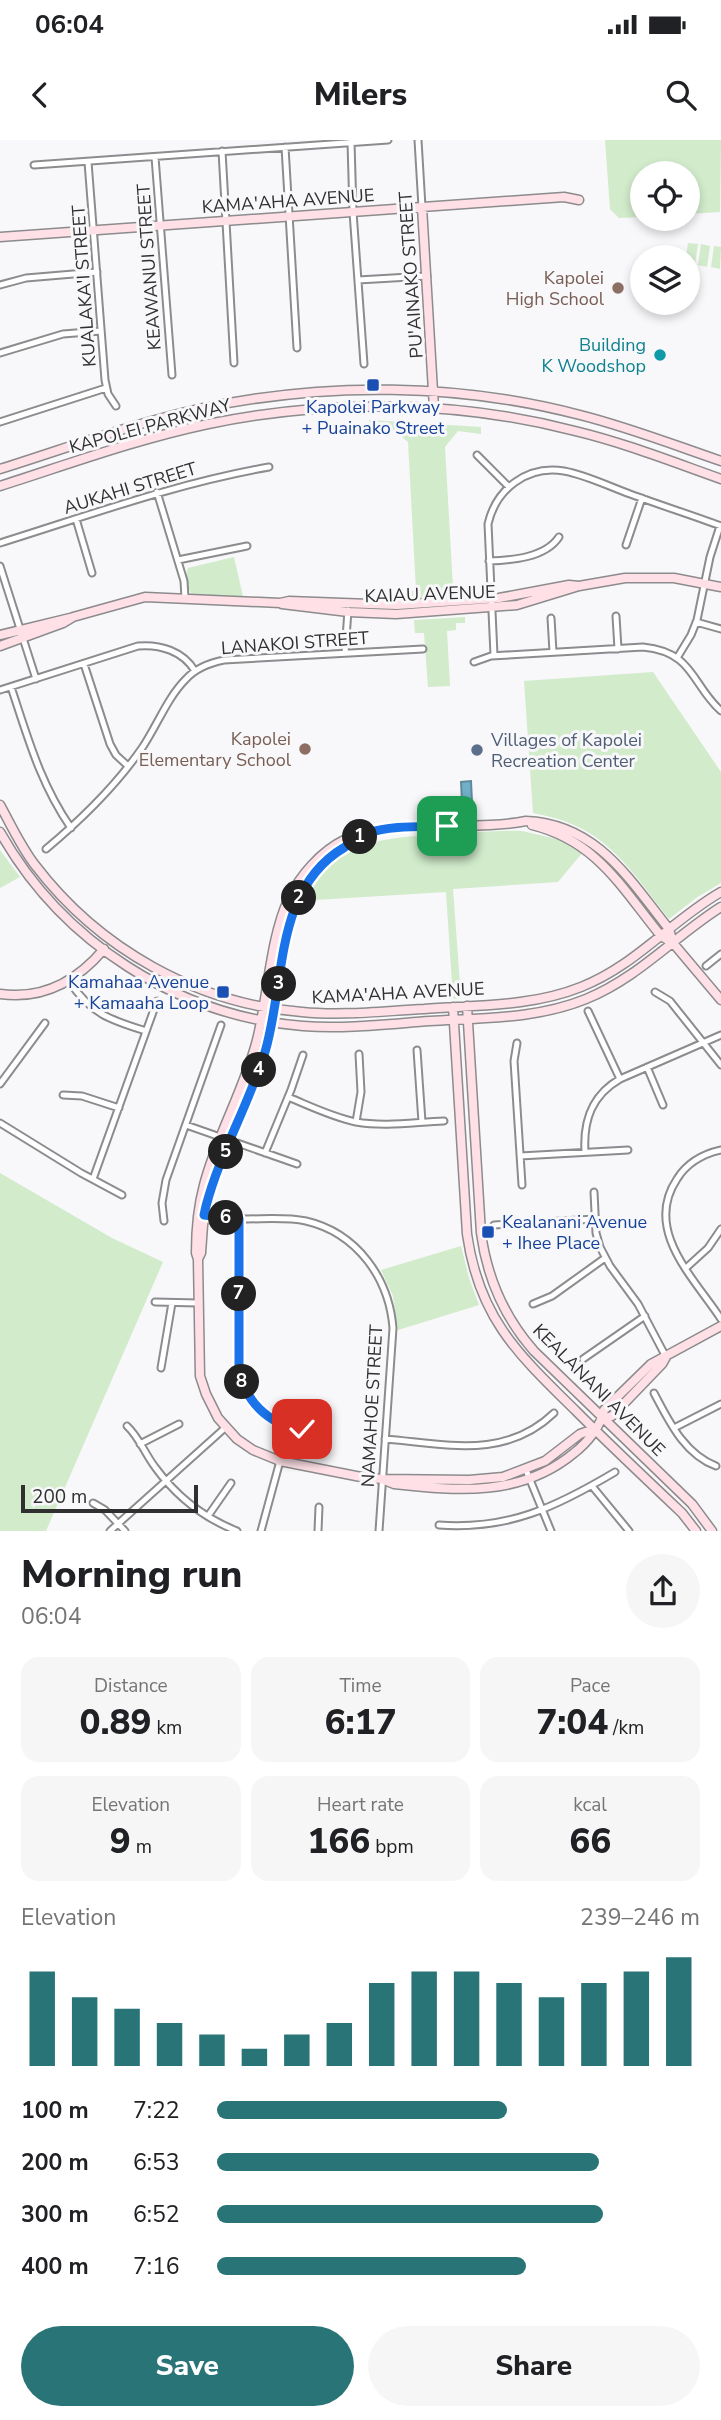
<!DOCTYPE html>
<meta charset="utf-8">
<style>
body{margin:0;font-family:"Nunito Sans",sans-serif;background:#f6f6f6;color:#202124;height:100vh;display:flex;flex-direction:column;font-size:26px;white-space:nowrap}
*{box-sizing:border-box;margin:0}
p{font-size:23px;color:#757577}
.icon{flex:none;width:38px;height:38px;fill:none;stroke:currentColor;stroke-width:2;stroke-linecap:round;stroke-linejoin:round}
.map{position:relative;height:1391px;overflow:hidden}
.drawer{display:flex;flex-direction:column;background:#fff;flex:1}
.drawer>*{flex:none}
.buttons{position:absolute;left:630px;top:21px;display:grid;gap:14px}
.buttons a{display:grid;place-items:center;width:70px;height:70px;border-radius:50%;background:#fff;box-shadow:0 4px 10px #0003;font-size:35px}
.scale{position:absolute;left:21px;bottom:18px;width:177px;box-sizing:border-box;padding-left:7px;border:4px solid #303031;border-top:0;font-size:19px;line-height:24px;white-space:nowrap;color:#303031;-webkit-text-stroke:5px #f8f7fa;paint-order:stroke}
.pin{position:absolute;display:grid;place-items:center;width:60px;height:60px;color:#fff;margin:-30px;border-radius:14px;box-shadow:0 4px 10px #0006}
.km{position:absolute;width:35px;height:35px;margin:-18px;border-radius:50%;background:#222;color:#fff;font-size:19px;line-height:35px;text-align:center}
.round{display:grid;place-items:center;flex:none;width:74px;height:74px;border-radius:37px;background:#f6f6f6}
.head{display:flex;align-items:center;justify-content:space-between;height:119px;padding:0 21px}
h1{font-size:38px;font-weight:800;line-height:52px}
.stats{display:grid;grid-template-columns:repeat(3,1fr);gap:10px;height:119px;padding:7px 21px}
.stats div{display:grid;align-content:center;border-radius:18px;background:#f6f6f6;text-align:center}
.stats b{font-size:35px;font-weight:800}
.stats small{font-size:19px;font-weight:400}
.stats p{font-size:19px}
.chart{height:196px;padding:14px 21px}
.chart p{display:flex;justify-content:space-between}
.chart svg{width:100%;height:126px;margin-top:7px;stroke:#297477;stroke-width:6}
.button{display:flex;gap:14px;margin-top:auto;padding:14px 21px}
.button a{flex:1;height:80px;border-radius:42px;background:#297477;color:#fff;font-size:28px;font-weight:800;line-height:80px;text-align:center}
.button a+a{background:#f6f6f6;color:#202124}
ul{padding:0 21px;list-style:none;font-size:23px}
li{display:grid;grid-template-columns:112px 84px 1fr;align-items:center;height:52px}
li i{height:18px;border-radius:9px;background:#297477}
.status{display:flex;justify-content:space-between;align-items:center;height:49px;padding:0 35px;background:#fff;direction:ltr}
.status svg{height:19px;fill:currentColor}
header{display:flex;justify-content:space-between;align-items:center;height:91px;padding:0 21px;background:#fff;font-size:32px;font-weight:800}
.map>svg:first-child{display:block}
.green{fill:#d1ebcb}
.water{fill:#71b0c8;stroke:#5e8a9b;stroke-width:2}
.lines{fill:none;stroke-linecap:round;stroke-linejoin:round}
.street-casing{stroke:#8c8b8d;stroke-width:9}
.secondary-casing{stroke:#8c8b8d;stroke-width:11}
.street{stroke:#fff;stroke-width:5}
.secondary{stroke:#fee0e6;stroke-width:8}
.route-casing{stroke:#fff;stroke-width:14}
.route{stroke:#1a73e8;stroke-width:9}
.education-dot{fill:#8d6e63;stroke:#f8f7fa;stroke-width:2.5}
.culture-dot{fill:#0f9aa8;stroke:#f8f7fa;stroke-width:2.5}
.transit-dot{fill:#1a4fb4;stroke:#f8f7fa;stroke-width:2.5}
.service-dot{fill:#5c6f8a;stroke:#f8f7fa;stroke-width:2.5}
.labels{text-anchor:middle;dominant-baseline:central;stroke-width:6;stroke-linejoin:round;paint-order:stroke}
.street-label{font-size:18px;fill:#303031;stroke:#f8f7fa}
.education-label{font-size:18px;fill:#785e54;stroke:#f8f7fa;text-anchor:end}
.culture-label{font-size:18px;fill:#0d838f;stroke:#f8f7fa;text-anchor:end}
.transit-label{font-size:18px;fill:#164399;stroke:#f8f7fa}
.service-label{font-size:18px;fill:#4e5e75;stroke:#f8f7fa;text-anchor:start}
</style>
<div class="status"><b>06:04</b><svg viewBox="0 0 49 12"><path d="M0 12V9h3v3zM5 12V6h3v6zM10 12V3h3v9zM15 12V0h3v12zM26 1h20v11H26zM47 4h2v5h-2z"/></svg></div>
<header><svg class="icon" aria-label="back" viewBox="0 0 24 24"><path d="M15 5l-7 7 7 7"/></svg>Milers<svg class="icon" aria-label="search" viewBox="0 0 24 24"><circle cx="10" cy="10" r="6"/><path d="M15 15l6 6"/></svg></header>
<div class="map">
<svg width="721" height="1391" viewBox="0 0 721 1391">
<rect width="100%" height="100%" fill="#f8f7fa"/>
<!-- green -->
<path class="green" d="M 605,0 L 721,0 L 720,72 L 688,74 L 688,33 L 642,33 L 642,77 L 619,78 L 610,69 Z
M 688,103 L 698,104 L 695,125 L 688,124 L 688,117 L 686,117 Z
M 701,104 L 710,106 L 707,127 L 698,125 Z
M 714,106 L 721,107 L 720,129 L 711,127 Z
M 369,280 L 481,287 L 481,294 L 458,291 L 445,307 L 453,448 L 459,448 L 459,455 L 465,455 L 465,461 L 405,465 L 405,457 L 411,457 L 411,451 L 416,450 L 408,302 L 390,287 L 370,287 Z
M 234,417 L 244,461 L 194,457 C 188,451 184,436 188,428 Z
M 465,477 L 465,483 L 456,483 L 456,490 L 447,491 L 450,546 L 428,547 L 424,493 L 415,493 L 414,480 Z
M 653,532 L 721,632 L 721,743 L 696,758 L 669,779 C 642,745 616,703 574,685 C 561,679 547,676 533,673 L 524,541 Z
M 522,691 L 557,699 L 582,713 L 558,742 L 453,749 L 461,858 L 453,859 L 446,752 L 315,760 L 306,755 C 338,697 389,698 447,694 C 472,693 497,690 522,691 Z
M 0,710 L 20,737 L 0,748 Z
M 0,1033 L 112,1098 L 163,1122 L 46,1391 L 0,1391 Z
M 461,1106 L 469,1138 L 479,1165 L 398,1190 L 393,1156 L 381,1130 Z"/>
<!-- water -->
<path class="water" d="M 471,641 L 472,662 L 462,662 L 461,642 Z"/>
<g class="lines">
<!-- street casing -->
<g class="street-casing">
<path id="street" d="M 418,0 L 422,67
M 351,2 L 353,72 L 364,224
M 285,7 L 297,208
M 222,11 L 234,223
M 155,17 L 172,235
M 88,22 L 105,240 L 108,254 L 116,266
M 34,25 L 388,0
M 358,140 L 427,136
M 0,145 L 26,138 L 97,132
M 0,213 L 63,194 L 101,191
M 0,282 L 106,248
M 477,315 L 509,347
M 157,352 L 184,441 L 185,458
M 76,379 L 92,433
M 0,403 C 90,375 177,343 269,327
M 626,405 L 642,358
M 178,420 L 247,406
M 489,421 C 512,420 545,418 559,397
M 0,426 L 36,539
M 616,476 L 618,509
M 551,478 L 553,512
M 696,482 L 721,489
M 345,513 L 348,470
M 494,515 L 488,384 C 496,349 527,325 564,331 C 586,335 608,346 630,354 C 660,365 691,375 721,386
M 677,518 L 691,495 L 697,480 L 710,417 L 720,386
M 474,522 L 491,516 L 643,507 C 694,512 691,544 721,571
M 84,524 L 110,604 L 116,615 L 128,626
M 11,547 C 28,598 40,643 71,688
M 0,550 L 138,506 C 160,504 183,511 195,531
M 46,709 C 82,679 115,647 142,608 C 157,586 167,558 186,539 C 196,528 209,523 224,520 L 423,509
M 706,826 L 721,814
M 69,841 C 91,874 110,880 146,891
M 655,852 L 670,861 L 721,925
M 588,871 L 620,939
M 517,903 L 514,921 L 522,1045
M 417,910 L 422,982
M 647,927 L 663,965
M 0,944 L 45,883
M 63,955 L 82,956 L 119,968
M 288,957 C 310,966 332,977 356,982 C 385,987 415,982 444,981
M 356,982 L 361,952 L 359,914
M 0,983 L 81,1033 L 122,1055
M 186,985 L 297,1024
M 721,1010 C 703,1014 687,1023 677,1039 C 643,1090 694,1138 721,1179
M 585,1012 C 583,980 592,955 620,939 L 721,895
M 265,1013 L 291,950 L 303,915
M 520,1016 L 628,1010
M 93,1039 L 157,861
M 594,1052 L 596,1093 L 600,1107 L 610,1126 L 638,1164 L 666,1217
M 202,1074 C 217,1076 231,1079 246,1079 C 265,1079 286,1077 306,1081 C 357,1093 389,1138 393,1188 L 379,1391
M 239,1079 C 239,1110 239,1141 239,1172 C 238,1237 235,1282 315,1290
M 164,1081 L 162,1063 L 166,1040 L 221,885
M 494,1085 L 595,1079
M 686,1128 L 708,1108 L 721,1089
M 155,1162 L 198,1163
M 533,1164 L 552,1156 L 605,1118
M 583,1219 L 645,1176
M 161,1228 L 172,1163
M 654,1253 C 669,1281 684,1314 716,1326
M 127,1286 C 139,1297 145,1314 155,1327 C 176,1356 204,1378 237,1391
M 674,1288 L 721,1264
M 385,1299 C 446,1304 505,1320 554,1273
M 140,1304 L 179,1284
M 526,1330 L 551,1391
M 592,1346 L 629,1391
M 93,1363 L 105,1370 L 125,1391
M 208,1376 L 231,1343
M 439,1385 C 509,1390 556,1367 615,1332
M 110,1391 L 226,1287
M 261,1391 L 280,1321
M 318,1391 L 319,1367"/>
</g>
<!-- secondary casing -->
<g class="secondary-casing">
<path id="secondary" d="M 422,67 L 434,268
M 0,97 L 564,57 L 579,60
M 0,329 C 67,308 134,283 203,268 C 326,242 458,243 580,275 C 628,287 674,305 721,321
M 0,346 C 69,324 137,299 208,284 C 329,259 456,260 575,291 C 625,303 673,322 721,339
M 282,464 L 348,472 L 396,474 L 517,465 L 579,446 L 625,438 L 674,438 L 721,447
M 0,495 L 70,478
M 0,506 L 63,483 L 73,477 L 145,457 L 280,463 L 289,461 L 397,465 L 499,458 L 569,445 L 579,446
M 0,665 C 11,685 21,707 35,725 C 99,809 197,864 302,872 C 342,876 383,871 424,869 C 476,865 531,867 581,847 C 635,826 672,780 721,752
M 532,685 C 597,701 621,747 661,796 L 673,803 L 721,860
M 0,692 C 62,802 177,876 303,886 C 346,889 388,884 430,881 C 483,878 537,879 586,859 C 638,838 675,796 721,767
M 0,854 C 43,860 77,841 104,809
M 467,866 L 481,1093 C 487,1137 504,1177 534,1211 L 692,1364 L 712,1391
M 453,867 L 467,1094 C 479,1179 519,1215 577,1272 C 612,1307 647,1340 682,1373 L 696,1391
M 198,1119 L 201,1113 L 203,1085 L 208,1057 L 268,903 L 290,780 C 304,738 321,722 358,699
M 603,1279 L 612,1276 L 662,1224 L 666,1217
M 594,1289 L 580,1294 L 545,1321 L 503,1337 L 469,1340 L 382,1339 L 361,1337 L 280,1321 L 253,1310 L 237,1299 L 218,1278 L 206,1254 L 200,1236 L 198,1119 L 196,1113 C 196,1090 198,1067 204,1045 C 217,995 244,950 257,900 C 268,856 270,800 288,760 C 300,735 321,711 346,699 C 397,676 471,692 526,681 C 597,684 629,739 669,789 L 673,803
M 384,1340 L 394,1344 C 458,1351 521,1357 574,1313 C 587,1303 601,1286 604,1270 L 651,1224 L 721,1186"/>
</g>
<!-- street -->
<use href="#street" class="street"/>
<!-- secondary -->
<use href="#secondary" class="secondary"/>
</g>
<g class="lines">
<!-- route casing -->
<g class="route-casing">
<path id="route" d="M 302,1289 C 268,1285 243,1260 239,1226 L 239,1079 L 204,1075 L 206,1066 C 220,1013 249,964 265,912 C 286,842 273,749 345,707 C 353,702 360,696 368,693 C 392,685 422,687 447,686"/>
</g>
<!-- route -->
<use href="#route" class="route"/>
</g>
<!-- markers -->
<g class="education-dot">
<circle cx="618" cy="148" r="7"/>
<circle cx="305" cy="609" r="7"/>
</g>
<circle class="culture-dot" cx="660" cy="215" r="7"/>
<g class="transit-dot">
<rect x="366" y="238" width="14" height="14" rx="3.5"/>
<rect x="216" y="845" width="14" height="14" rx="3.5"/>
<rect x="481" y="1085" width="14" height="14" rx="3.5"/>
</g>
<circle class="service-dot" cx="477" cy="610" r="7"/>
<g class="labels">
<!-- street labels -->
<g class="street-label">
<text transform="translate(288 61) rotate(-4)">KAMA'AHA AVENUE</text>
<text transform="translate(149 127) rotate(-94)">KEAWANUI STREET</text>
<text transform="translate(411 135) rotate(-94)">PU'AINAKO STREET</text>
<text transform="translate(84 146) rotate(-94)">KUALAKA'I STREET</text>
<text transform="translate(150 286) rotate(-15)">KAPOLEI PARKWAY</text>
<text transform="translate(130 348) rotate(-17)">AUKAHI STREET</text>
<text transform="translate(430 454) rotate(-2)">KAIAU AVENUE</text>
<text transform="translate(295 503) rotate(-4)">LANAKOI STREET</text>
<text transform="translate(398 853) rotate(-3)">KAMA'AHA AVENUE</text>
<text transform="translate(599 1250) rotate(45)">KEALANANI AVENUE</text>
<text transform="translate(372 1266) rotate(-87)">NAMAHOE STREET</text>
</g>
<!-- education labels -->
<g class="education-label">
<text x="604" y="138">Kapolei<tspan x="604" dy="21">High School</tspan></text>
<text x="291" y="599">Kapolei<tspan x="291" dy="21">Elementary School</tspan></text>
</g>
<!-- culture labels -->
<g class="culture-label">
<text x="646" y="205">Building<tspan x="646" dy="21">K Woodshop</tspan></text>
</g>
<!-- transit labels -->
<g class="transit-label">
<text x="373" y="267">Kapolei Parkway<tspan x="373" dy="21">+ Puainako Street</tspan></text>
<text x="209" y="842" text-anchor="end">Kamahaa Avenue<tspan x="209" dy="21">+ Kamaaha Loop</tspan></text>
<text x="502" y="1082" text-anchor="start">Kealanani Avenue<tspan x="502" dy="21">+ Ihee Place</tspan></text>
</g>
<!-- service labels -->
<g class="service-label">
<text x="491" y="600">Villages of Kapolei<tspan x="491" dy="21">Recreation Center</tspan></text>
</g>
</g>
</svg>
<div class="buttons">
<a><svg class="icon" aria-label="locate" viewBox="0 0 24 24"><circle cx="12" cy="12" r="6"/><path d="M12 2v4M12 18v4M2 12h4M18 12h4"/></svg></a>
<a><svg class="icon" aria-label="layers" viewBox="0 0 24 24"><path d="M12 4l9 5-9 5-9-5zM3 14l9 5 9-5"/></svg></a>
</div>
<div class="scale">200 m</div>
<div class="pin" style="left:447px;top:686px;background:#1e9e55"><svg class="icon" aria-label="arrive" viewBox="0 0 24 24"><path d="M6 21V4h12l-3 4 3 4H6"/></svg></div>
<div class="pin" style="left:302px;top:1289px;background:#d93025"><svg class="icon" aria-label="check" viewBox="0 0 24 24"><path d="M5 12l5 5 9-10"/></svg></div>
<b class="km" style="left:360px;top:697px">1</b>
<b class="km" style="left:299px;top:758px">2</b>
<b class="km" style="left:279px;top:844px">3</b>
<b class="km" style="left:259px;top:930px">4</b>
<b class="km" style="left:226px;top:1012px">5</b>
<b class="km" style="left:226px;top:1078px">6</b>
<b class="km" style="left:239px;top:1154px">7</b>
<b class="km" style="left:242px;top:1242px">8</b>
</div>
<section class="drawer">
<div class="head"><div><h1>Morning run</h1><p>06:04</p></div><a class="round"><svg class="icon" aria-label="share" viewBox="0 0 24 24"><path d="M12 15V3M7 8l5-5 5 5M5 13v7h14v-7"/></svg></a></div>
<div class="stats">
<div><p>Distance</p><b>0.89<small> km</small></b></div>
<div><p>Time</p><b>6:17</b></div>
<div><p>Pace</p><b>7:04<small> /km</small></b></div>
</div>
<div class="stats">
<div><p>Elevation</p><b>9<small> m</small></b></div>
<div><p>Heart rate</p><b>166<small> bpm</small></b></div>
<div><p>kcal</p><b>66</b></div>
</div>
<div class="chart"><p><span>Elevation</span>239–246 m</p>
<svg viewBox="0 0 160 44" preserveAspectRatio="none"><path d="M5 44V11M15 44V20M25 44V24M35 44V29M45 44V33M55 44V38M65 44V33M75 44V29M85 44V15M95 44V11M105 44V11M115 44V15M125 44V20M135 44V15M145 44V11M155 44V6"/></svg>
</div>
<ul>
<li><b>100 m</b>7:22<i style="width:60%"></i></li>
<li><b>200 m</b>6:53<i style="width:79%"></i></li>
<li><b>300 m</b>6:52<i style="width:80%"></i></li>
<li><b>400 m</b>7:16<i style="width:64%"></i></li>
</ul>
<div class="button"><a>Save</a><a>Share</a></div>
</section>
